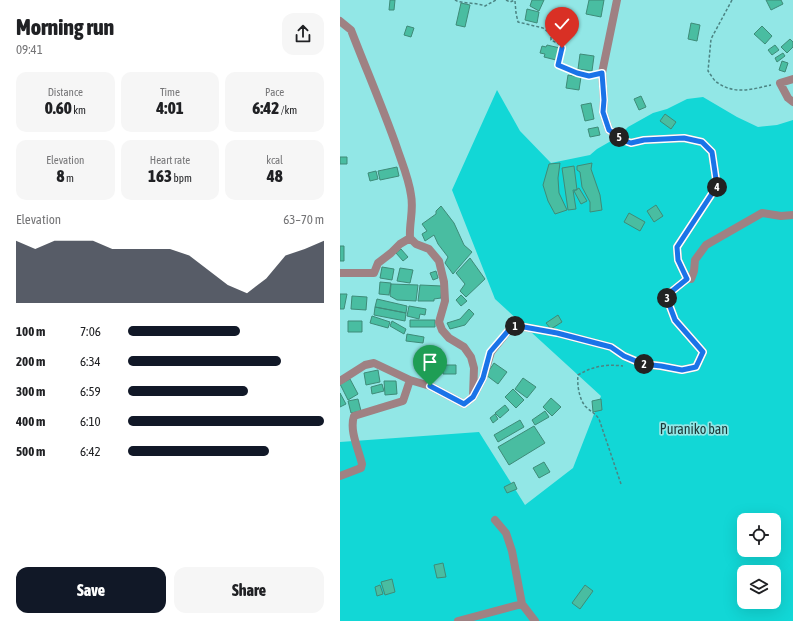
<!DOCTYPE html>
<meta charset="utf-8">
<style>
body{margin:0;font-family:"Asap Condensed",sans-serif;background:#f6f6f6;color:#202124;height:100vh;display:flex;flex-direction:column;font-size:15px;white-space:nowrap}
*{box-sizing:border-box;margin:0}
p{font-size:13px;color:#757577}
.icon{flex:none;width:22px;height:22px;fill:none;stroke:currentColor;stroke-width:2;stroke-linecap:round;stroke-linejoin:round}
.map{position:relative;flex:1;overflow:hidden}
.drawer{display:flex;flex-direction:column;background:#fff;width:340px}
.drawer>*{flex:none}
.tools{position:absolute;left:397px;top:513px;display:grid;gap:8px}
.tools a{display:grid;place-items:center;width:44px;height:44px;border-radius:8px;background:#fff;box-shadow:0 4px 16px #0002;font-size:20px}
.pin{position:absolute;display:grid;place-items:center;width:34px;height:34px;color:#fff;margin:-41px -17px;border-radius:50% 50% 50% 0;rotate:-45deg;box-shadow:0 0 4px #0007}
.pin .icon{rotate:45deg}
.km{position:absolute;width:20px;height:20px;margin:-10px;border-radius:50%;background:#222;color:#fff;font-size:11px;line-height:20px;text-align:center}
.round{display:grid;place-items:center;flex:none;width:42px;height:42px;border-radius:12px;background:#f6f6f6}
.summary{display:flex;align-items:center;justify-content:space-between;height:68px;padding:0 16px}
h1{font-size:22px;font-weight:800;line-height:30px}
.figures{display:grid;grid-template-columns:repeat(3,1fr);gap:6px;height:68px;padding:4px 16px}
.figures div{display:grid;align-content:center;border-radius:10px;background:#f6f6f6;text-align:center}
.figures b{font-size:17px;font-weight:800}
.figures small{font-size:11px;font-weight:400}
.figures p{font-size:11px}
.chart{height:112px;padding:8px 16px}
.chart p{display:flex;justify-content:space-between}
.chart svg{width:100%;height:72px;margin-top:4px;fill:#111827;opacity:.7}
.primary-button{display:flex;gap:8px;margin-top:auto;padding:8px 16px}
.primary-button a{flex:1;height:46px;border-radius:12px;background:#111827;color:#fff;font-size:16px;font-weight:800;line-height:46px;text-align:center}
.primary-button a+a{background:#f6f6f6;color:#202124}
ul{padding:0 16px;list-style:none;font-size:13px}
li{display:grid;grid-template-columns:64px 48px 1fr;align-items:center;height:30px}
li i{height:10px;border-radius:5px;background:#111827}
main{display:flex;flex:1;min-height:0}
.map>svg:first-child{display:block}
.green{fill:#12d7d6;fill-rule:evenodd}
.building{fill:#49bda1;stroke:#3e8b78}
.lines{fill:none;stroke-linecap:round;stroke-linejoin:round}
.path{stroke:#4c8483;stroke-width:1.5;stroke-dasharray:3 2;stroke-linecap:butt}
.minor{stroke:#9f8183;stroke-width:8}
.route-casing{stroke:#fff;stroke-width:8}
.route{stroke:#1a73e8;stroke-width:5}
.labels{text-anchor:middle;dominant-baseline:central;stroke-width:3.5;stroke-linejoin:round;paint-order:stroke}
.park-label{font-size:14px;fill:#1b3736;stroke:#92e7e6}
</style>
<main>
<section class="drawer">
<div class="summary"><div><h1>Morning run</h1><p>09:41</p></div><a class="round"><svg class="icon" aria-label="share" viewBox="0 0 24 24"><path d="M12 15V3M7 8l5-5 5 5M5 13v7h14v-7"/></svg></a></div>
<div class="figures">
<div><p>Distance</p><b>0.60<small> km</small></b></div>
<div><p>Time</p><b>4:01</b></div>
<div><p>Pace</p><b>6:42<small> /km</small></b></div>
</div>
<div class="figures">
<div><p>Elevation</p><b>8<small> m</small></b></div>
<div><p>Heart rate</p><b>163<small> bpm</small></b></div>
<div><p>kcal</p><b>48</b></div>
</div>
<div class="chart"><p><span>Elevation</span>63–70 m</p>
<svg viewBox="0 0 160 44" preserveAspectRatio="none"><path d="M0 44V6L10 11L20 6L30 6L40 6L50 11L60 11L70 11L80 11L90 15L100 24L110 33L120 38L130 29L140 15L150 11L160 6V44z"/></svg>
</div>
<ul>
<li><b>100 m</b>7:06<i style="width:57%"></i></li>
<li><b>200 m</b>6:34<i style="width:78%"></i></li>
<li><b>300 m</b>6:59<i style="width:61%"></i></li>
<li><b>400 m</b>6:10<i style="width:100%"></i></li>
<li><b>500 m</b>6:42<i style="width:72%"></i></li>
</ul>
<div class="primary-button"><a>Save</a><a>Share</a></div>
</section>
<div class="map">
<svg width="453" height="621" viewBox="0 0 453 621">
<rect width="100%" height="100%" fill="#92e7e6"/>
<!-- green -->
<path class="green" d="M 157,90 L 180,131 L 211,163 L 250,155 L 257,149 L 278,137 L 288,127 L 313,113 L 327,109 L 347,99 L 363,97 L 397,117 L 418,127 L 437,125 L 453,120 L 453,621 L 0,621 L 0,442 L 139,432 L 185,505 L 233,468 L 261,396 L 155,299 L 112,190 ZM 404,520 L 434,520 L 434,550 L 404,550 ZM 404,572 L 434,572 L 434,602 L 404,602 Z"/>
<!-- building -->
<path class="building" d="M 50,0 L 55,0 L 54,10 L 49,10 Z
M 192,0 L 204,0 L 199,11 L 190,6 Z
M 249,0 L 264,0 L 261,17 L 246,14 Z
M 426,0 L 441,0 L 443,4 L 431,10 Z
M 121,3 L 130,5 L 125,27 L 116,25 Z
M 187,9 L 199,12 L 197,23 L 185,20 Z
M 351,23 L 360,25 L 357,41 L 348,39 Z
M 67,26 L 74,28 L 71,37 L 64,35 Z
M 422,26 L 432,36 L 425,44 L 414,34 Z
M 450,39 L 453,42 L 453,47 L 447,53 L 441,47 Z
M 207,45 L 220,48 L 216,60 L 204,57 L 205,54 L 200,53 L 202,46 L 206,47 Z
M 435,45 L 439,50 L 432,55 L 428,50 Z
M 443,53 L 445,56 L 437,62 L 435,58 Z
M 240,54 L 254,56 L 252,71 L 238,69 Z
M 442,61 L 448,63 L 445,72 L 439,70 Z
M 228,75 L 241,77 L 239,90 L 226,88 Z
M 301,96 L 306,107 L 299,110 L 294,99 Z
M 251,103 L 254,119 L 245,121 L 241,105 Z
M 325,114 L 336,122 L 331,129 L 320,121 Z
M 258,127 L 260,135 L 250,137 L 248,129 Z
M 0,157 L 7,157 L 7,164 L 0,164 Z
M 220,163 L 218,178 L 219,193 L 227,210 L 215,214 L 208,201 L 203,185 L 209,164 Z
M 252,163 L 251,169 L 260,195 L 262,210 L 250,212 L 250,202 L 242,187 L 240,172 L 237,170 L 237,166 Z
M 234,166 L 237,190 L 233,190 L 236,209 L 228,210 L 222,168 Z
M 57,167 L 59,176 L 40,180 L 38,171 Z
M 36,171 L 38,179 L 30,181 L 28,173 Z
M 239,188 L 247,201 L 241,204 L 234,191 Z
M 316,205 L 323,216 L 314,222 L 307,211 Z
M 101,206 L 114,223 L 124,245 L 132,252 L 113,274 L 105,263 L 108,257 L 98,244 L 94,235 L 85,241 L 82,234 L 87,231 L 82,224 L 96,214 L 96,211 Z
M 289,213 L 305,222 L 300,231 L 284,222 Z
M 0,246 L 4,246 L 4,261 L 0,261 Z
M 61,249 L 68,257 L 63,261 L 56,253 Z
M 130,258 L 145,279 L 126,297 L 120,291 L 125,284 L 116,273 Z
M 42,267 L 54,269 L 52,280 L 40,278 Z
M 60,268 L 73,270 L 70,283 L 57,281 Z
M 96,271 L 98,278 L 93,280 L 90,273 Z
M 40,282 L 51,283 L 49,295 L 39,294 Z
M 51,284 L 78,285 L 76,301 L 57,300 L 50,296 Z
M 80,285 L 102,286 L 101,298 L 94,299 L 94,301 L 78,301 Z
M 0,294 L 7,294 L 4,309 L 0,309 Z
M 121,295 L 127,301 L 121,306 L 116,300 Z
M 12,296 L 27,297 L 26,310 L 11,309 Z
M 37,299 L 67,306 L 66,313 L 35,307 Z
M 69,306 L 86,309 L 85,315 L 80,314 L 79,319 L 67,316 Z
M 35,307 L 66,313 L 65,321 L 34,315 Z
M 129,309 L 134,314 L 125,325 L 110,329 L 107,323 L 120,319 Z
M 218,315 L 222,322 L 211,329 L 206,323 Z
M 32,316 L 50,322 L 48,328 L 30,323 Z
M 70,320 L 95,320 L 95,327 L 70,327 Z
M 8,321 L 22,321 L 22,332 L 8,332 Z
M 52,321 L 66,329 L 64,334 L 50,326 Z
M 67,334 L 84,337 L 83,343 L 66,341 Z
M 88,349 L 101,349 L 101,359 L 88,360 Z
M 154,363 L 167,372 L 158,384 L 146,375 Z
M 103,365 L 116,365 L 116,374 L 103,374 Z
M 38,370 L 40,382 L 26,385 L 24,373 Z
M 183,378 L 196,387 L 187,398 L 175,389 Z
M 10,379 L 18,394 L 8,400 L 0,384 Z
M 44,381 L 56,381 L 57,394 L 45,395 Z
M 42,384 L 44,391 L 32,394 L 31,387 Z
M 173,389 L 184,400 L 176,408 L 165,397 Z
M 0,393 L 6,404 L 0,407 Z
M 211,398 L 221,407 L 212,416 L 203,407 Z
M 18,399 L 21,411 L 11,413 L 8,401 Z
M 261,399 L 262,410 L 253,412 L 252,401 Z
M 165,405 L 169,410 L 160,418 L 155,413 Z
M 205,411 L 209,417 L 195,425 L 192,420 Z
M 155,414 L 158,419 L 153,423 L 150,418 Z
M 180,420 L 184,427 L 158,442 L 154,435 Z
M 194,426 L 205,443 L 169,465 L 158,447 Z
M 204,462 L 210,472 L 199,478 L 193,468 Z
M 174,482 L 177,489 L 167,493 L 164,487 Z
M 103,563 L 106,577 L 97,578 L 94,565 Z
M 52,579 L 55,592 L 45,595 L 41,582 Z
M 40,585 L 43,594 L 37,596 L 35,587 Z
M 245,585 L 253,591 L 240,609 L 232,603 Z"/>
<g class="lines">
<!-- path -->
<path class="path" d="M 115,0 C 121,4 135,2 145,6 L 156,0
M 166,0 L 170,2 L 175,0
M 392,0 L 371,39 L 368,71 C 371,75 374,81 378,83 C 395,95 413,89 431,85
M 175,1 L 176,13 L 178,22 L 203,28 L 211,34 L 211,40 L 219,44 L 223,48 L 217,65 C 230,68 241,78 255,75
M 281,484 L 259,419 C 255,413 250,411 245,406 C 239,398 237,385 238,375 C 253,366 266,364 283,366"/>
<!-- minor -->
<path class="minor" d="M 0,21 L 11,30 C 26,69 43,108 57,148 C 62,163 69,179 71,195 C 74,210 69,223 70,238 L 76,244 L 89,249 L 99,261 L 104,282 L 105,301 L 99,322 L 102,330 L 109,338 L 124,347 L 131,357 L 134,368 L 133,396
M 453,79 L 440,83 L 448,98 L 453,102
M 0,273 L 34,273 L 38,263 L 51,253 L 60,244 L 70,238
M 347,279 L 351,279 L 354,271 L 355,260 L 366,245 L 422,213 L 441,216 L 453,215
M 0,381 L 25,365 L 34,363 L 70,380 L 90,386 L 124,404 L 133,397 L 143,378 L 151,352 L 173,325 L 217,333 L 271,347 L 284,356 L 303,364 L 321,366 L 342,370 L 356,367 L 363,352 L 335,320 L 326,296 L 347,279 L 338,260 L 337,247 L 377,186 L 372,152 L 362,142 L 344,138 L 304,140 L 291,143 L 285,141 L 269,130 L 263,112 L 264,100 L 262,73 L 277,0
M 0,476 L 21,468 L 22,464 C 19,450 9,431 14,416 L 63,401 L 70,380
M 155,520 L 166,533 L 172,551 L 182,604
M 118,621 L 182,604 L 195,621"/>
</g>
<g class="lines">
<!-- route casing -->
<g class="route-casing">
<path id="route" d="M 90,386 L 124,404 L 133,397 L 143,378 L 150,352 L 173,325 L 217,333 L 271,347 L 284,356 L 303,364 L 321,366 L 342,370 L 356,367 L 363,352 L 335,320 L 326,296 L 347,279 L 338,260 L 337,247 L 377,186 L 372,152 L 362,142 L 344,138 L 304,140 L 291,143 L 285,141 L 269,130 L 263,112 L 264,100 L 262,73 L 249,76 L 237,73 L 218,65 L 222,48"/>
</g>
<!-- route -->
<use href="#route" class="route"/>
</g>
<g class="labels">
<!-- park labels -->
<g class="park-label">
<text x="354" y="429">Puraniko ban</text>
</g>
</g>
</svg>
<div class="tools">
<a><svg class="icon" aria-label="locate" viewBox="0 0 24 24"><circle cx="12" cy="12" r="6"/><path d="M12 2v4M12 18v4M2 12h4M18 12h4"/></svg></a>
<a><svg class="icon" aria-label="layers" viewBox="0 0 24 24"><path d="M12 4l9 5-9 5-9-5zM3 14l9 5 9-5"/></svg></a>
</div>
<div class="pin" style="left:90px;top:386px;background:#1e9e55"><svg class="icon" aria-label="arrive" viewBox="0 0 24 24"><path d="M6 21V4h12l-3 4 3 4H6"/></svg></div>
<div class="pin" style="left:222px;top:48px;background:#d93025"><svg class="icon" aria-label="check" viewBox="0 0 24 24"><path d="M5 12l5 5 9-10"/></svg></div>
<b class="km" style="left:175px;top:326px">1</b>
<b class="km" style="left:304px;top:364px">2</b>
<b class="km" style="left:327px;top:298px">3</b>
<b class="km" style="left:377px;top:187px">4</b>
<b class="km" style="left:279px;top:137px">5</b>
</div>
</main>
